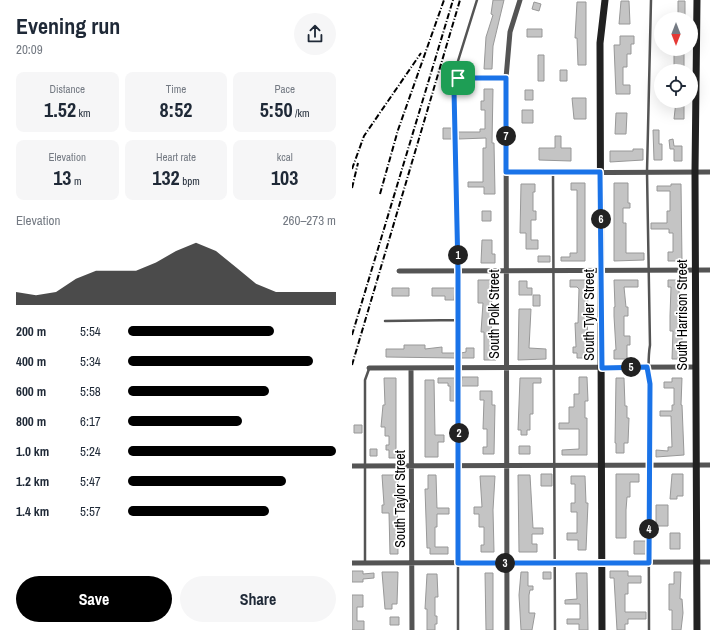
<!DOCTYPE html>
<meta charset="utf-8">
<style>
body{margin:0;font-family:"Archivo Narrow",sans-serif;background:#f6f6f7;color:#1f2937;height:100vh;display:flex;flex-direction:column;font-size:15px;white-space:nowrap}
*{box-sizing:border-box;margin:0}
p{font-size:13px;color:#747a83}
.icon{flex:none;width:22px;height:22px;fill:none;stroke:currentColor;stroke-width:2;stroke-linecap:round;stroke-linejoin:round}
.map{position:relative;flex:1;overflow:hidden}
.panel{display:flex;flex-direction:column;background:#fff;width:352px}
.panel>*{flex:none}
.needle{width:26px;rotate:180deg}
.fabs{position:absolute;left:302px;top:12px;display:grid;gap:8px}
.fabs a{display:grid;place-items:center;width:44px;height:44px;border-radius:50%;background:#fff;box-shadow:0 4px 16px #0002;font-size:20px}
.pin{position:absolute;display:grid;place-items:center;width:34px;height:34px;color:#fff;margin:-17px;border-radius:8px;box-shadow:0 2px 6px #0006}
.km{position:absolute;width:20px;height:20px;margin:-10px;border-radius:50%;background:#222;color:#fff;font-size:11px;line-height:20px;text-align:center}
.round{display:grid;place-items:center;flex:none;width:42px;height:42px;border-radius:21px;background:#f6f6f7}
.headline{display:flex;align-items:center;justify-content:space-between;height:68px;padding:0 16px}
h1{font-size:22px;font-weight:700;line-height:30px}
.figures{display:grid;grid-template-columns:repeat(3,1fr);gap:6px;height:68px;padding:4px 16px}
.figures div{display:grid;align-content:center;border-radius:8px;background:#f6f6f7;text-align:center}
.figures b{font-size:20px;font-weight:700}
.figures small{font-size:11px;font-weight:400}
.figures p{font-size:11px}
.chart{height:112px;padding:8px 16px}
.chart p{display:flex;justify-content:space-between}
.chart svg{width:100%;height:72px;margin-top:4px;fill:#000;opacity:.7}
.action{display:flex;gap:8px;margin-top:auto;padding:8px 16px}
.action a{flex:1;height:46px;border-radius:24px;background:#000;color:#fff;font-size:16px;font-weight:700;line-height:46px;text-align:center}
.action a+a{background:#f6f6f7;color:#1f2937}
ul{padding:0 16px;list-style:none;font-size:13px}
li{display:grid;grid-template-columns:64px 48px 1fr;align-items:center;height:30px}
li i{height:10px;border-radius:5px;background:#000}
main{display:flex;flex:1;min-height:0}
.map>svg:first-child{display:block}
.building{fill:#c4c4c4;stroke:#989898}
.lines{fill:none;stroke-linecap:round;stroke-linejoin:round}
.lane{stroke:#545454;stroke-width:2.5}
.street{stroke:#545454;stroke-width:5}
.secondary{stroke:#212121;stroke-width:7}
.rail{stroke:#000;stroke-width:2;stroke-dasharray:6 2 1 2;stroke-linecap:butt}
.route-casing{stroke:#fff;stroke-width:8}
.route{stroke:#1a73e8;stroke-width:5}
.labels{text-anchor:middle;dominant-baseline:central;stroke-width:3.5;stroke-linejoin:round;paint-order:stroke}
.street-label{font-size:14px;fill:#000;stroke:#fff}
</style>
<main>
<section class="panel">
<div class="headline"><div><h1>Evening run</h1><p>20:09</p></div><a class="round"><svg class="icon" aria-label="share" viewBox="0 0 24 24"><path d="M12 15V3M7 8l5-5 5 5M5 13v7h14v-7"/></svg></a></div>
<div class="figures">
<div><p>Distance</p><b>1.52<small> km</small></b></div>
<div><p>Time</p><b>8:52</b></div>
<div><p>Pace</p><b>5:50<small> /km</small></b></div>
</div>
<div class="figures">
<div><p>Elevation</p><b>13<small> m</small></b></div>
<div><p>Heart rate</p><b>132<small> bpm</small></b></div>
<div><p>kcal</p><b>103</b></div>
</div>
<div class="chart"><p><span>Elevation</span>260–273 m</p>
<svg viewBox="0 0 160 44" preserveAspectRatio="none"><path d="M0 44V36L10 38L20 36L30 28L40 23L50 23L60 23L70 18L80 11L90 6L100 11L110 21L120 31L130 36L140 36L150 36L160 36V44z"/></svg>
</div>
<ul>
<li><b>200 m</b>5:54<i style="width:70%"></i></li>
<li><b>400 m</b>5:34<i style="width:89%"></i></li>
<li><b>600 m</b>5:58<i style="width:68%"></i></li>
<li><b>800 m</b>6:17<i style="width:55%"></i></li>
<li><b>1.0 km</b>5:24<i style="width:100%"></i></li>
<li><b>1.2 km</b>5:47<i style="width:76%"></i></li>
<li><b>1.4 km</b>5:57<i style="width:68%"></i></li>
</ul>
<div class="action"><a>Save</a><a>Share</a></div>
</section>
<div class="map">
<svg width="358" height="630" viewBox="0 0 358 630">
<rect width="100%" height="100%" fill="#fff"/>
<!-- building -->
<path class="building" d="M 141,0 L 152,0 L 141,46 L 140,69 L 132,69 L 134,37 L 141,15 L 139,14 Z
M 269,1 L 277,1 L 278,24 L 267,24 Z
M 326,1 L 333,1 L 333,19 L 326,19 Z
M 182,2 L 189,4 L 187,11 L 180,9 Z
M 225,2 L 234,2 L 234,65 L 226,65 L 225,38 L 223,38 Z
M 175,29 L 190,29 L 190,37 L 175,37 Z
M 268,36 L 282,36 L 282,44 L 279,44 L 279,54 L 275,54 L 275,67 L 271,67 L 271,85 L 278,85 L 278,94 L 264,94 L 262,45 L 268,45 Z
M 322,49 L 332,49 L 332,71 L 322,71 Z
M 186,55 L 192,55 L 192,81 L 186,81 Z
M 208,70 L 215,70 L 215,81 L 208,81 Z
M 132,89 L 141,89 L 140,143 L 142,143 L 143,194 L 132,194 L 132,187 L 116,187 L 116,182 L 131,182 L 131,148 L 134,148 L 134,138 L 107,139 L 106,132 L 128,132 L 128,129 L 133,129 L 133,110 L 129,110 L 129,101 L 132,101 Z
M 173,90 L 181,90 L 181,100 L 173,100 Z
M 220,98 L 234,98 L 234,119 L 222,119 Z
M 324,101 L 332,101 L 332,119 L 322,119 Z
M 170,110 L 181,110 L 181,123 L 170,123 Z
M 264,113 L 275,113 L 274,134 L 263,134 Z
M 91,128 L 99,128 L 101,139 L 91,139 Z
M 301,130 L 307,130 L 307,144 L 310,144 L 310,160 L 302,160 Z
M 203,136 L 209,136 L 209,148 L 219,148 L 219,161 L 187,160 L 187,148 L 203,148 Z
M 321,139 L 322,146 L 330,146 L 330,161 L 322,161 L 322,149 L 318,149 L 317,140 Z
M 281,149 L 291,149 L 291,160 L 258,162 L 258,151 L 281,151 Z
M 219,183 L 233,183 L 233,261 L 209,261 L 209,257 L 218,257 L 218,253 L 225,253 L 225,190 L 219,190 Z
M 262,183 L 276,183 L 276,203 L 278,203 L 278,208 L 271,208 L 271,223 L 274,223 L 274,253 L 292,253 L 292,260 L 262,261 Z
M 169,184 L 183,184 L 183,192 L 181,192 L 181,211 L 184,211 L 184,220 L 179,220 L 179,240 L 186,240 L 186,249 L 174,249 L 174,233 L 168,233 Z
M 319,184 L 329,184 L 330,261 L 316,261 L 316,252 L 321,252 L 321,233 L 317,233 L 317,229 L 299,229 L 299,223 L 315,223 L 315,211 L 318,211 L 318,191 L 305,191 L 305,186 L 319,186 Z
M 130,211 L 139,211 L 139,221 L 130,221 Z
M 130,240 L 140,240 L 140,254 L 143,254 L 143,263 L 129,263 Z
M 186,256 L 198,256 L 198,262 L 186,262 Z
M 126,280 L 142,280 L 142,288 L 140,288 L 139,322 L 141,352 L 144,352 L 144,360 L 132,360 L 132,332 L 129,332 L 131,303 L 126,303 Z
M 218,280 L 236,280 L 235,358 L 225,358 L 225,353 L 221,353 L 221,347 L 224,347 L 223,323 L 226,323 L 227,289 L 225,287 L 218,287 Z
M 262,280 L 286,280 L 286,287 L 272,287 L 274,307 L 276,307 L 276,316 L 272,316 L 272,336 L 278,336 L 278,345 L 275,345 L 275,359 L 262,359 L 262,350 L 264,350 L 262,316 L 262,307 L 263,307 Z
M 316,280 L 326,280 L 330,323 L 330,359 L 320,359 L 321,331 L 318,331 L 318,316 L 319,287 L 316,287 Z
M 167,281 L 175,281 L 175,288 L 180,288 L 180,295 L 167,295 Z
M 40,288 L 57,288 L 57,296 L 40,296 Z
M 80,288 L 103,288 L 102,300 L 93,300 L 93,296 L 80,296 Z
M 181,295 L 188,295 L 188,306 L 181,306 Z
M 167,309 L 179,309 L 177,348 L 194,349 L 194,359 L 166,360 Z
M 52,345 L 73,345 L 73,349 L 90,347 L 90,353 L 103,353 L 103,358 L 34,357 L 34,349 L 52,349 Z
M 114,348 L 122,348 L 122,358 L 109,358 L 109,353 L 114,352 Z
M 110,377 L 126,377 L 126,386 L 109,386 Z
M 227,377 L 235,377 L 236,401 L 233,401 L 233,418 L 235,418 L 235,455 L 210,455 L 210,450 L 227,449 L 227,429 L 207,429 L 207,423 L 217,423 L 217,407 L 222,407 L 222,394 L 227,394 Z
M 32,378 L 44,378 L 44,458 L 37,458 L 37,450 L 34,450 L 34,445 L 37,445 L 37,436 L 33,436 L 33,427 L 29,427 L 31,405 L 33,405 Z
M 86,378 L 103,378 L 103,401 L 98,401 L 98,386 L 96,386 L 96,383 L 86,383 Z
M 168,378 L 189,378 L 189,383 L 181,383 L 181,414 L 178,414 L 178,430 L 175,430 L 175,435 L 169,435 L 169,430 L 166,430 Z
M 264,378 L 272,378 L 273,406 L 275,406 L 275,418 L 277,418 L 276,443 L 272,443 L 272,453 L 264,453 L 264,443 L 263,443 Z
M 320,378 L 330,378 L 329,405 L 330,405 L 332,455 L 304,457 L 304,450 L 316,451 L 316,447 L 320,447 L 319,416 L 308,416 L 308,411 L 320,411 L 320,405 L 322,405 L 322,388 L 312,388 L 312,382 L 320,382 Z
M 73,380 L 82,380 L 83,435 L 92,435 L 92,442 L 86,442 L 86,457 L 73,457 Z
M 128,391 L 140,391 L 140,405 L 143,405 L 142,454 L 131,454 L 131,447 L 135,447 L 135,429 L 131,429 L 132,400 L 128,400 Z
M 2,425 L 10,425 L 10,433 L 2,433 Z
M 167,446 L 178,446 L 178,454 L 167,454 Z
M 18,449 L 25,449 L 25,456 L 18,456 Z
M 189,474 L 200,474 L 200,486 L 189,486 Z
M 264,474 L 287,474 L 287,482 L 278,482 L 278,497 L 275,497 L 274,510 L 274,538 L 264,538 Z
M 320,474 L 331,474 L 331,496 L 325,496 L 325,499 L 318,499 Z
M 30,475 L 47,475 L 45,500 L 46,554 L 38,554 L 37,513 L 30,513 L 30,505 L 32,505 Z
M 76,475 L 84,475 L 85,508 L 97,508 L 97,514 L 85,514 L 85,527 L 83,527 L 83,547 L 96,547 L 96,554 L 78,554 L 78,548 L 75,548 L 73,489 L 76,489 Z
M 166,475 L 178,475 L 181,528 L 191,528 L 191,534 L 180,534 L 180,544 L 185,544 L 185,552 L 167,552 Z
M 128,476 L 143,476 L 141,510 L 142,552 L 129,552 L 129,545 L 132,545 L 132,527 L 127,527 L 127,514 L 122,514 L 122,507 L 130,507 Z
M 219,476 L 233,476 L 234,503 L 236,503 L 234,550 L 226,550 L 226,540 L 215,540 L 215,533 L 225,533 L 225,512 L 219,512 L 219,503 L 223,503 L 223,484 L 219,484 Z
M 304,505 L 316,505 L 316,526 L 304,526 Z
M 318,533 L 328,533 L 328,549 L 318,549 Z
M 282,541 L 294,541 L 294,554 L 282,554 Z
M 0,571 L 11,571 L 11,574 L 22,573 L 22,578 L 11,579 L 11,582 L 0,582 Z
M 258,571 L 276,571 L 276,576 L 289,576 L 289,583 L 276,583 L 276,594 L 273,594 L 273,612 L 294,612 L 294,619 L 276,619 L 276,624 L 273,624 L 273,630 L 265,630 L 262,578 L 258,578 Z
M 30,572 L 46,572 L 45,604 L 40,604 L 40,609 L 33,609 Z
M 169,572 L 176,572 L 176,586 L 181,586 L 181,590 L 178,590 L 177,595 L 177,613 L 183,613 L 180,630 L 169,630 L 167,595 Z
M 191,572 L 199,572 L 199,579 L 191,579 Z
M 322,572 L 329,572 L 328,599 L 330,599 L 331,613 L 329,630 L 320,630 L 320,610 L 317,610 L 317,584 L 322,584 Z
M 133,573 L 141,573 L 141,630 L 134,630 Z
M 224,573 L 235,573 L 236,630 L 227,630 L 227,624 L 215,624 L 215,619 L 228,619 L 228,604 L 213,604 L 213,600 L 225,599 Z
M 75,574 L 85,574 L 86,597 L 83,597 L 83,616 L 85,616 L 85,624 L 83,624 L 83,630 L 75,630 L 75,609 L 73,609 Z
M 0,595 L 11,595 L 11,607 L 5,607 L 5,621 L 12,621 L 12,630 L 0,630 Z
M 38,617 L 47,617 L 47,625 L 38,625 Z"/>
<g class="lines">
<!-- lane -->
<path class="lane" d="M 106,78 L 153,78
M 201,173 L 203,630
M 33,321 L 107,320
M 13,563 L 13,380 L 17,369
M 106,630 L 106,271 L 103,90 L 106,78 L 106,61 L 125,0
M 297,630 C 297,558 296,486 298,415 C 299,391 294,369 298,345 L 295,172 L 299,0"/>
<!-- street -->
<path class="street" d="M 154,173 L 358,172
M 47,271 L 358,270
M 17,368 L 344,367
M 59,368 L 60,630
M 0,466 L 358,465
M 0,563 L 358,562
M 155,630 L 154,78 L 158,32 L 168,0"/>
<!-- secondary -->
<path class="secondary" d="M 250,630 L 248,43 L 253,0
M 345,630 L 343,172 L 345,0"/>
<!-- rail -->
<path class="rail" d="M 0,169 L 12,136 L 69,53
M 0,188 L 6,163
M 28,194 L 46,130 L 92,0
M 0,335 L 101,0
M 0,365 L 108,0"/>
</g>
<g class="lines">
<!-- route casing -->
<g class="route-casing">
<path id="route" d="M 106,78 L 154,78 L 154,172 L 248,172 L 250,368 L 295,367 L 298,384 L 297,563 L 106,563 L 106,271 L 102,90 Z"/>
</g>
<!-- route -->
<use href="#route" class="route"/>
</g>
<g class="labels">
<!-- street labels -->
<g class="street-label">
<text transform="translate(142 314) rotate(-90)">South Polk Street</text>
<text transform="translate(237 315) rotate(-90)">South Tyler Street</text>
<text transform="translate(330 315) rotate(-90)">South Harrison Street</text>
<text transform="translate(48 499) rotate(-90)">South Taylor Street</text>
</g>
</g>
</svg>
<div class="fabs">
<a><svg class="needle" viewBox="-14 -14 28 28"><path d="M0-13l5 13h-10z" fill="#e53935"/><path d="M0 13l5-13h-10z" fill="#747a83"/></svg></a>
<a><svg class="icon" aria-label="locate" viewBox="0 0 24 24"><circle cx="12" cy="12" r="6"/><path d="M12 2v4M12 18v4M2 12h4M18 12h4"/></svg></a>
</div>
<div class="pin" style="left:106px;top:78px;background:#1e9e55"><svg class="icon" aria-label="arrive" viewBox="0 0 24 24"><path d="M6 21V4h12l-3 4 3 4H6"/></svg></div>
<b class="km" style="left:106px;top:255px">1</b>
<b class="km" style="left:107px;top:433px">2</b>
<b class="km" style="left:153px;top:563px">3</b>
<b class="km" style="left:297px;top:529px">4</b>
<b class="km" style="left:279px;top:367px">5</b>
<b class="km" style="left:249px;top:219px">6</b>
<b class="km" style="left:154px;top:136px">7</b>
</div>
</main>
